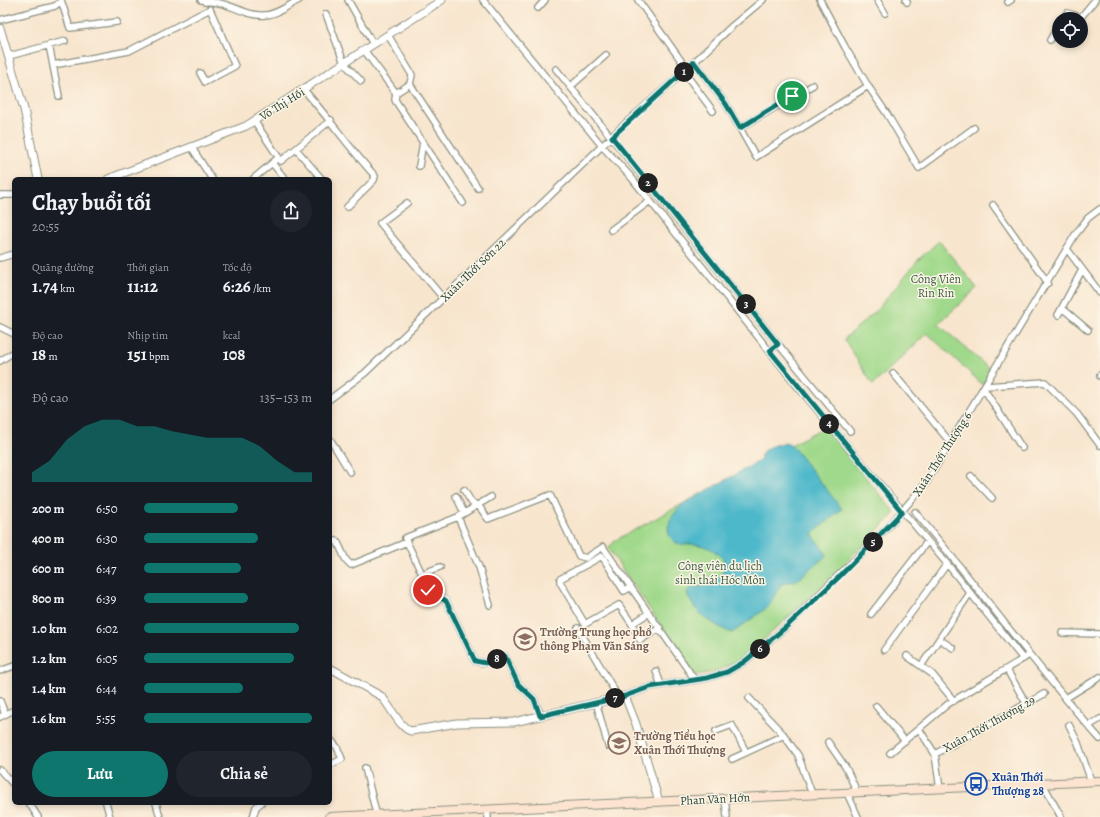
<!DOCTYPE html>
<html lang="vi">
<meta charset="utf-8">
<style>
body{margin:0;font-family:Alegreya,serif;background:#20242c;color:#f1f3f6;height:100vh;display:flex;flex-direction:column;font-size:15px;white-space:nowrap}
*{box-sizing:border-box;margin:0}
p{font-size:13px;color:#9ea1a6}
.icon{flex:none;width:22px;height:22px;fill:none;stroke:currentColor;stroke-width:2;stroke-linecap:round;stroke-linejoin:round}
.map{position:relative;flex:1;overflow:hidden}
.drawer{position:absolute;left:12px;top:177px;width:320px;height:628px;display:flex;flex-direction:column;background:#171b24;border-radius:6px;box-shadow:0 2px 6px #0003}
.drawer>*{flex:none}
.buttons{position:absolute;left:1052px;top:12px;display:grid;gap:8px}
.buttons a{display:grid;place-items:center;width:36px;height:36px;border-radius:50%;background:#171b24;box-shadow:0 2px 6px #0003;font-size:20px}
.pin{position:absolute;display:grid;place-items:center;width:34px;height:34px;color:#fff;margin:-17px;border:2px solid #fff;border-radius:50%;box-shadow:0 1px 4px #0007}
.km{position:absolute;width:20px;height:20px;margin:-10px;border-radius:50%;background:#222;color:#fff;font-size:11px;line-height:20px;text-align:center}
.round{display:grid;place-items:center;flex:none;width:42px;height:42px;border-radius:21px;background:#20242c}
.headline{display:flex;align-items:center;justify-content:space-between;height:68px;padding:0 20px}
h1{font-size:22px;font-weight:600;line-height:30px}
.stats{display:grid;grid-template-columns:repeat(3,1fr);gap:6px;height:68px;padding:4px 20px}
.stats div{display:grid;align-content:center}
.stats b{font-size:17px;font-weight:600}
.stats small{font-size:11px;font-weight:400}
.stats p{font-size:11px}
.chart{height:112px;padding:8px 20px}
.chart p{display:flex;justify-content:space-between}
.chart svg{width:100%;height:72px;margin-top:4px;fill:#0f766e;opacity:.7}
.button{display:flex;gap:8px;margin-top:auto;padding:8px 20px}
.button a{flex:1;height:46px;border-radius:24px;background:#0f766e;color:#fff;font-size:16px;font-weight:600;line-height:46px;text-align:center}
.button a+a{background:#20242c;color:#f1f3f6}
ul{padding:0 20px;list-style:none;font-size:13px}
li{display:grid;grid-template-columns:64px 48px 1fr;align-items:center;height:30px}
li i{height:10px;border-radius:5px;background:#0f766e}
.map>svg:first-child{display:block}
.green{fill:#a0d98b;stroke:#608b60}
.water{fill:#4db8ca;stroke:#367a7f}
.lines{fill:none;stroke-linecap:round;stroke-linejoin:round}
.minor-casing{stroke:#8c9181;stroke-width:8}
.tertiary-casing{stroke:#8c9181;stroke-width:9}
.secondary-casing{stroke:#8c9181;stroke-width:10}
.minor{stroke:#fff;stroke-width:5.5}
.tertiary{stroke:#fff;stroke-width:7}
.secondary{stroke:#fde4d1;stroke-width:8}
.route-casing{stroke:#fff;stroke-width:8}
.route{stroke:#0f766e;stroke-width:5}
.labels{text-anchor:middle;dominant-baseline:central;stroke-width:3;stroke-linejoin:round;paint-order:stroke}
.street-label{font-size:12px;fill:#1f3d34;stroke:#fcf5e5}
.park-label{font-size:12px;fill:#395c45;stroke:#fcf5e5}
.education-label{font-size:12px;font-weight:bold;fill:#785e54;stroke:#fcf5e5;text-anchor:start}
.transit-label{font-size:12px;font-weight:bold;fill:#164399;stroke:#fcf5e5;text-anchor:start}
</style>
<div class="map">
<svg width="1100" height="817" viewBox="0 0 1100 817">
<rect width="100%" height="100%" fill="#fcf5e5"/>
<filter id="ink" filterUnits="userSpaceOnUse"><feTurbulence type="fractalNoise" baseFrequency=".025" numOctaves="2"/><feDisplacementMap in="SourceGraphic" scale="8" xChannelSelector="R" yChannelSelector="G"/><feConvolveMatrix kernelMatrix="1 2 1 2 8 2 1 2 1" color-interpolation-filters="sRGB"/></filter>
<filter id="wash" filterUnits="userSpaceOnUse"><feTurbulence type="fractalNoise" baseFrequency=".012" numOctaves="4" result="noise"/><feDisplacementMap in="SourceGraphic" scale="16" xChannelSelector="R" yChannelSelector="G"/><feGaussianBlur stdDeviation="0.9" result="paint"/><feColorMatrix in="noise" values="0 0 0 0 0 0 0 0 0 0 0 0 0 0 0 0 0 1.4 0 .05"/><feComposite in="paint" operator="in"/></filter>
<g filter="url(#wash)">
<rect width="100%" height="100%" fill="#f8e5ce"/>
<!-- green -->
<path class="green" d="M 939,241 L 977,288 L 938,324 L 992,371 L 983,385 L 927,333 L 873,385 L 844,339 L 876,311 L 919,259 Z
M 824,427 L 895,513 L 827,581 L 743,659 L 713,672 L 695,675 L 608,548 L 616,540 Z"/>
<!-- water -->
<path class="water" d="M 787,443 L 793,447 L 842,509 L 812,534 L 827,555 L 797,580 L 781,584 L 768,607 L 732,633 C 714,625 693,613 687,593 L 690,588 C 704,587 717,584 724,570 L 723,559 C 715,549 702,544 690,544 C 685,544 679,545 675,542 C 659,530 675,510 685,503 L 761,460 C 759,447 777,444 787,443 Z"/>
</g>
<g filter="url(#ink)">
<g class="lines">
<!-- minor casing -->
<g class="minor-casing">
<path id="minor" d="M 61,0 L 70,28 L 117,22
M 201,0 L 202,0
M 348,0 L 373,44
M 483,0 L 602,146 L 631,177 L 798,387 L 948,565 L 1023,659
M 638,0 L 687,69
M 820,0 L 845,47 L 868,86
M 877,0 L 885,13
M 906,0 L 907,2
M 205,2 C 228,0 245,17 265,15 C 276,15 289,5 299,0
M 1008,2 L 1011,0
M 538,8 L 545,0
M 326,14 L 344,63 L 361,81
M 1063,19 L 1067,13 L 1081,17 L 1095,0
M 0,20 L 55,6 L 61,1
M 388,35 L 412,75 L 410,84
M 1050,40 L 1059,25
M 49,45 L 59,96
M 364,50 L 396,93 L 395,100 L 463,203
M 9,56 L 65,41
M 694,62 L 726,104 L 756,157 L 868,86 L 887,114 L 919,168 L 974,128
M 53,65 L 129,51 L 210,9 L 235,66 L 205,82 L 200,73
M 556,69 L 778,344 L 770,351
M 684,72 L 713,111
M 570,87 L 606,55
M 304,90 C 329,118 350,149 375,176 L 374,180 L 347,207
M 396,93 L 410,84 L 478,188
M 255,122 L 281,161 L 331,120
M 740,128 L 813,85
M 192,148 L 212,179
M 296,149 L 321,178
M 272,163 L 285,179
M 419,166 L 423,142
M 253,179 L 278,158
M 0,195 L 14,195
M 407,203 L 380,223 L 443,298
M 993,205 L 1048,283
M 611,230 L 650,201
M 1067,249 L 1100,293
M 0,258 L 14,254
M 1062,308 L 1088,330
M 1058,315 L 1082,270
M 0,327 L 14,334
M 778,344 L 850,431
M 0,361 L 14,352
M 893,373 L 950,442
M 1100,375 L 1100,376
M 986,386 L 1045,382 L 1077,414 L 1100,445
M 984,389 L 1022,448
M 330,399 L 365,373 L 627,122 L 687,69 L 732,26 L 763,0
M 330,439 L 350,472
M 971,476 L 992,498
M 464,490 L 472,503 L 478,505 L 488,519 L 550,495 L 579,556 L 586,558 L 603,547 L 695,680
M 456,496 L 464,513
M 915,512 C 978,586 1035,666 1100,739
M 458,517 L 491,497
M 330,541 L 337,541 L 346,560 L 351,565 L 407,542
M 440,567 L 424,573 L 421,572 L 405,538 L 458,517 L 479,567 L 490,605
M 421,572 L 428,590 L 446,601 L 475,661 L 485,663 L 505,656 L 518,684 L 534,699 L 541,716
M 631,587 L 624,591 L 602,556 L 560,579 L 560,582 L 585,624 L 619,605 L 632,624 L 649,613
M 871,614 L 927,542
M 632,624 L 640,640 L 660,628
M 578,628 L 618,697
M 1062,633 L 1100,634
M 939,639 L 953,648
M 884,650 L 947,564
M 907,656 L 932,674 L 954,701
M 921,666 L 970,593
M 1007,670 L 1026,703
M 0,671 L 14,666
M 656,671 L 661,685
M 625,696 L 650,687 L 707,678 L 727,672 L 744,662 L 786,627 L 889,526 L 926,483 L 1075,235 L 1088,218 L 1100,209
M 749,698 L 783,734 L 798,755 L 812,794
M 1066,698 L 1100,677
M 0,701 L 5,714
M 596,702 L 608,746
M 876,706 L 905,741
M 0,717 L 14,710
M 1069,725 L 1078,743 L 1091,781
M 1089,726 L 1100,719
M 919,729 L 935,754 L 940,789
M 716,731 L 732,725 L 746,752
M 330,739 L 337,747 L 342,759 L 330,765
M 828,742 L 846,768 L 857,792
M 890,753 L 948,704 L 1026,657
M 935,754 L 1044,694
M 732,759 L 784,735
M 365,768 L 377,817
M 0,770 L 14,785
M 1043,784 L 1061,817
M 847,793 L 858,817
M 725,799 L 727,817
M 29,803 L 38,817
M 106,803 L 110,817
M 156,803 L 160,817
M 487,810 L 488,817
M 253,817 L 256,807 L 261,803"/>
</g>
<!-- tertiary casing -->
<g class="tertiary-casing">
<path id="tertiary" d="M 0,28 L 24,109 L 38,179
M 108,179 L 246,126 L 442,0
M 330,668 L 381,696 C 390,705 400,729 411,731 L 457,723 L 514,722 L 625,696 L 636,724 L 659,802"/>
</g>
<!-- secondary casing -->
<g class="secondary-casing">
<path id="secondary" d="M 329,817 L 1100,781"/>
</g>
<!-- minor -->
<use href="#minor" class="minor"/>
<!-- tertiary -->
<use href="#tertiary" class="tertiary"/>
<!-- secondary -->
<use href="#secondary" class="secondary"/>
</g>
</g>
<g class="lines" filter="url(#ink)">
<!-- route casing -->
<g class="route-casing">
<path id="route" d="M 428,590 L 446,601 L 475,661 L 486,663 L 505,656 L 518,684 L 534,699 L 540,716 L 625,696 L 650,687 L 707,678 L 727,672 L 744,662 L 786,627 L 839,577 L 902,512 L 770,351 L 778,344 L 612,137 L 694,62 L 726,104 L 740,128 L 792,96"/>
</g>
<!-- route -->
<use href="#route" class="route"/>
</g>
<!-- icons -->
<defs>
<g id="school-ring" transform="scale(1.15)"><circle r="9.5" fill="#fcf5e5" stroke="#8d6e63" stroke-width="1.5"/><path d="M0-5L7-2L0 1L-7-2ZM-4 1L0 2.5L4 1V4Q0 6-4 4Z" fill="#8d6e63"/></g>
<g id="bus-ring" transform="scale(1.15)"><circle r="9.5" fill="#fcf5e5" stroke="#1a4fb4" stroke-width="1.5"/><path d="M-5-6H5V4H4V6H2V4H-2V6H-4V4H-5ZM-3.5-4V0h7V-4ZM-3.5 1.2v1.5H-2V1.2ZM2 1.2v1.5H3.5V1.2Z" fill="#1a4fb4"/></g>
</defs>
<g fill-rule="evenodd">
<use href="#school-ring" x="525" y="639"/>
<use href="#school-ring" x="619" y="743"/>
<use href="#bus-ring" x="976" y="784"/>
</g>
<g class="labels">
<!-- street labels -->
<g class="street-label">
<text transform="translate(282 104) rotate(-32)">Võ Thị Hồi</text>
<text transform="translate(473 270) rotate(-44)">Xuân Thới Sơn 22</text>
<text transform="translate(942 454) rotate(-57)">Xuân Thới Thượng 6</text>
<text transform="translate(989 724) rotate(-29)">Xuân Thới Thượng 29</text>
<text transform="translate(715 799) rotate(-3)">Phan Văn Hớn</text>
</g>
<!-- park labels -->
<g class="park-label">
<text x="936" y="279">Công Viên<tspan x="936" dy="14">Rin Rin</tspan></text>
<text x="720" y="566">Công viên du lịch<tspan x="720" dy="14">sinh thái Hóc Môn</tspan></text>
</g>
<!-- education labels -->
<g class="education-label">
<text x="540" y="632">Trường Trung học phổ<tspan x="540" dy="14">thông Phạm Văn Sáng</tspan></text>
<text x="634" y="736">Trường Tiểu học<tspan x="634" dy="14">Xuân Thới Thượng</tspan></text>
</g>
<!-- transit labels -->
<g class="transit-label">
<text x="992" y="777">Xuân Thới<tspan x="992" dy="14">Thượng 28</tspan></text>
</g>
</g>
</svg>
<div class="buttons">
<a><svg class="icon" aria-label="locate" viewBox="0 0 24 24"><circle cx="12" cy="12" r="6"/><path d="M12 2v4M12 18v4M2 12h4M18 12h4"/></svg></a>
</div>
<div class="pin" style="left:792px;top:96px;background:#1e9e55"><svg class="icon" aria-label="arrive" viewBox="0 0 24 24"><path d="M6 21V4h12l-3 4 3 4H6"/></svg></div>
<div class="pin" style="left:428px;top:590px;background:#d93025"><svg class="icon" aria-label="check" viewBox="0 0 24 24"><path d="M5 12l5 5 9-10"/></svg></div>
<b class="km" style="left:684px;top:72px">1</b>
<b class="km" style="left:648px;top:183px">2</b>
<b class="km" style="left:746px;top:304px">3</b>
<b class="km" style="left:829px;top:424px">4</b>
<b class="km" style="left:873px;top:542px">5</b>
<b class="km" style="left:760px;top:649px">6</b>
<b class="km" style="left:615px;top:698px">7</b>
<b class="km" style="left:497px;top:659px">8</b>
<section class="drawer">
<div class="headline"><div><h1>Chạy buổi tối</h1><p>20:55</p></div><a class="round"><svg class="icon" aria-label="share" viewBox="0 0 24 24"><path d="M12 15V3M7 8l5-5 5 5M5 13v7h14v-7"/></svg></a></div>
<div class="stats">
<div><p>Quãng đường</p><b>1.74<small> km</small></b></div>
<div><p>Thời gian</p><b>11:12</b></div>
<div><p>Tốc độ</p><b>6:26<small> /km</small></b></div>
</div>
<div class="stats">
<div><p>Độ cao</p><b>18<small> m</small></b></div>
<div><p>Nhịp tim</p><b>151<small> bpm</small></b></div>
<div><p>kcal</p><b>108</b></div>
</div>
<div class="chart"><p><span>Độ cao</span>135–153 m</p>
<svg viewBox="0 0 160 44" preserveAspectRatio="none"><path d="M0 44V38L10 31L20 18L30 10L40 6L50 6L60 10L70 10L80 13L90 15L100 17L110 17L120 17L130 22L140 31L150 38L160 38V44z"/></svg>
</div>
<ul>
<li><b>200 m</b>6:50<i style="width:56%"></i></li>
<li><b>400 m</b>6:30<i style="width:68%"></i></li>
<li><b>600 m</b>6:47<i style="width:58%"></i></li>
<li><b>800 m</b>6:39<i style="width:62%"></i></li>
<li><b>1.0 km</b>6:02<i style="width:92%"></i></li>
<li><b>1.2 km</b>6:05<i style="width:89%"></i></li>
<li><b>1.4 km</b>6:44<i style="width:59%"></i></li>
<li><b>1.6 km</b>5:55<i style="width:100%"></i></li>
</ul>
<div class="button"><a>Lưu</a><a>Chia sẻ</a></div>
</section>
</div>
